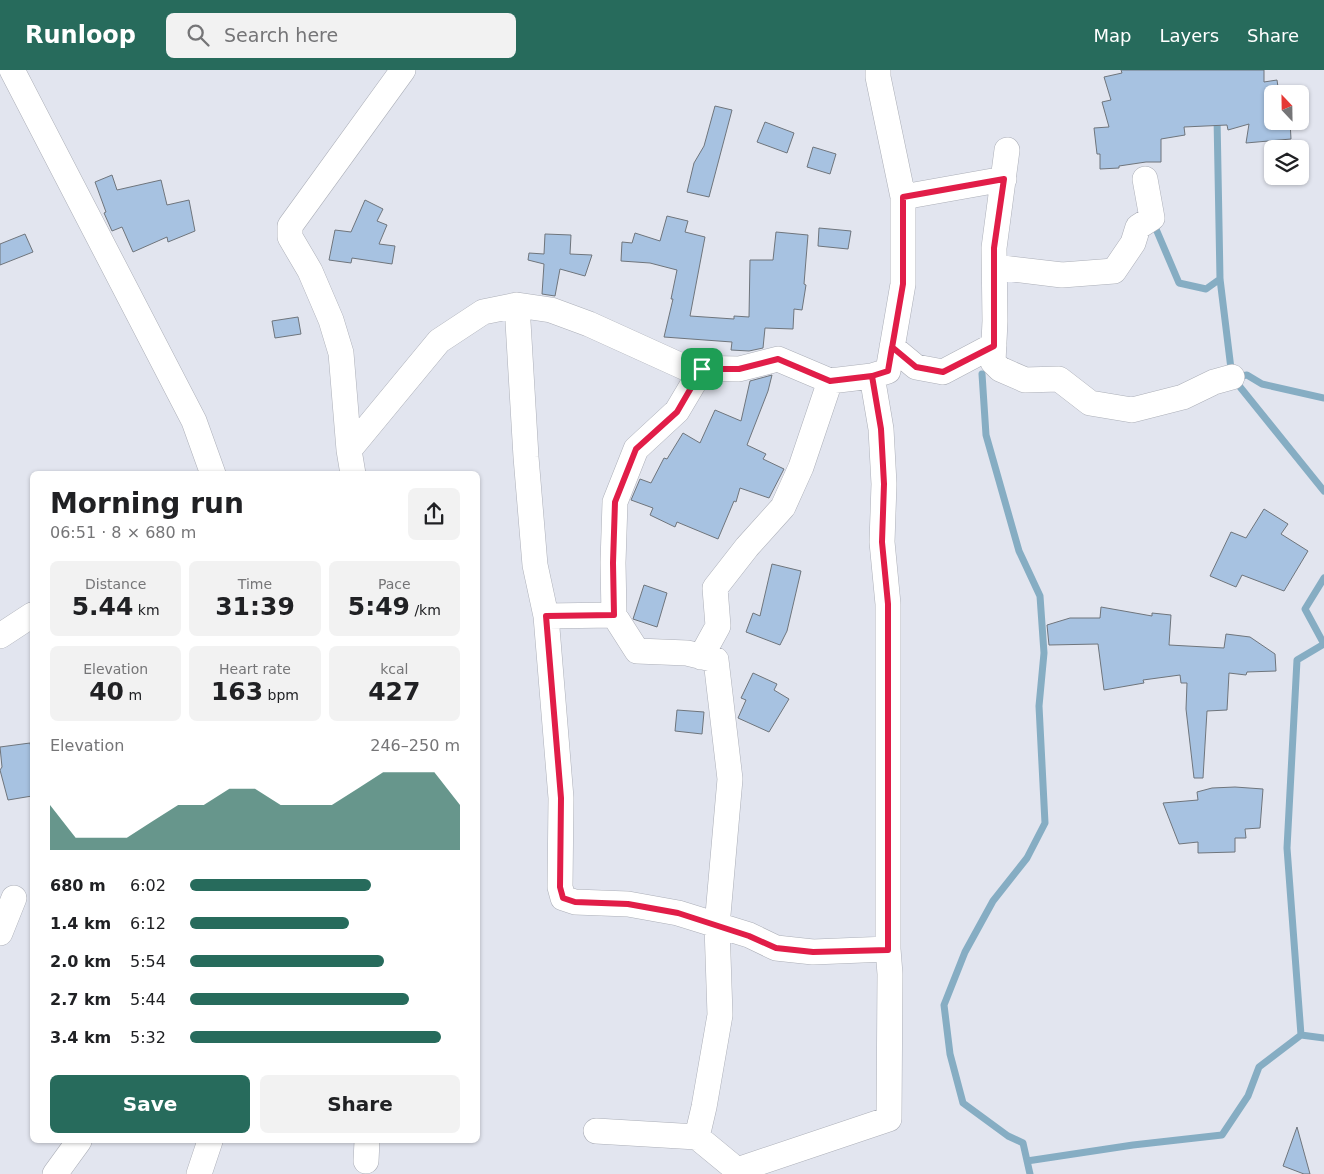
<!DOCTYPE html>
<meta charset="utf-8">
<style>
body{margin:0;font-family:"DejaVu Sans",sans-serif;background:#f2f2f2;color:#202124;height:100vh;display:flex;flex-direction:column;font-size:19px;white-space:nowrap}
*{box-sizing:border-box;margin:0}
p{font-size:16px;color:#757577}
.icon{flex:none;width:28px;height:28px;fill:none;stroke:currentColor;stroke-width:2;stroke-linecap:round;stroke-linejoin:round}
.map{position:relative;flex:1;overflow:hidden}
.sheet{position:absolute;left:30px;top:401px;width:450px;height:672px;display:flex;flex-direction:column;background:#fff;border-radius:8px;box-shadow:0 1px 4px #0004}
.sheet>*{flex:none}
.needle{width:32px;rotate:338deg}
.controls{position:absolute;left:1264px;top:15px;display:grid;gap:10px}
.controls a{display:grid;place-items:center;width:45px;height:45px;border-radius:8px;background:#fff;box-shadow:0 1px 4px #0004;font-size:25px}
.pin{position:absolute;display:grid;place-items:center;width:42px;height:42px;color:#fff;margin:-21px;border-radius:10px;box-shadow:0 2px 8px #0006}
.round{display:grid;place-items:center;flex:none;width:52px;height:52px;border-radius:8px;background:#f2f2f2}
.headline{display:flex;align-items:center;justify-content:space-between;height:85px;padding:0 20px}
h1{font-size:28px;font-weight:700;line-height:38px}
.figures{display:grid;grid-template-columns:repeat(3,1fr);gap:8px;height:85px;padding:5px 20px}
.figures div{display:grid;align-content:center;border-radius:8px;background:#f2f2f2;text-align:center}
.figures b{font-size:25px;font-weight:700}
.figures small{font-size:14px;font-weight:400}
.figures p{font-size:14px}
.chart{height:140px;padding:10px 20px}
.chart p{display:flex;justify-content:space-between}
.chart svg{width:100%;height:90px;margin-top:5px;fill:#276b5c;opacity:.7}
.cta{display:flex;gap:10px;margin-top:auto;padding:10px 20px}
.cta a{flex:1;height:58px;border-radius:8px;background:#276b5c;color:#fff;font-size:20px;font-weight:700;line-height:58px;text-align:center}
.cta a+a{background:#f2f2f2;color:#202124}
ul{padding:0 20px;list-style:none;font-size:16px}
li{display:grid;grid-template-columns:80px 60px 1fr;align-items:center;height:38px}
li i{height:12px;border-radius:6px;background:#276b5c}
header{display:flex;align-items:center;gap:30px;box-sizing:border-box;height:70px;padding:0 25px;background:#276b5c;color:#fff}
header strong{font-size:24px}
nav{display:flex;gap:28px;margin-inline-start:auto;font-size:18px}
.search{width:350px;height:45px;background:#f2f2f2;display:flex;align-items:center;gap:12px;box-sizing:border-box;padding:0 18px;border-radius:8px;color:#757577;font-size:19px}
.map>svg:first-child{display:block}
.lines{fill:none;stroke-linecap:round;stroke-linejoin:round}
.stream{stroke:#86adc3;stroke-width:7}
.building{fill:#a7c2e1;stroke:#6f757c}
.minor-casing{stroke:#acafb8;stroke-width:26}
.minor{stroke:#fff;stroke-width:25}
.route-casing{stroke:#fff;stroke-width:10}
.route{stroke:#e11d48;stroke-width:6}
</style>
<header>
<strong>Runloop</strong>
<div class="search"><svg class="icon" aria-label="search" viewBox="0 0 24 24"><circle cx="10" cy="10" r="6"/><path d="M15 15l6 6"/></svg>Search here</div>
<nav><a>Map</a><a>Layers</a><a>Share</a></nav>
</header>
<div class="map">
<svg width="1324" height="1104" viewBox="0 0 1324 1104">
<rect width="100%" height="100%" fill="#e2e5ef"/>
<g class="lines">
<!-- stream -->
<path class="stream" d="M 1217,47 L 1220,209 L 1232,307 L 1324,421
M 1156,159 L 1179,213 L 1206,219 L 1220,209
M 982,304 L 986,365 L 1019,481 L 1040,526 L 1044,583 L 1039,636 L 1045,753 L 1027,788 L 993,831 L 965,882 L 944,935 L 950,984 L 963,1033 L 1008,1066 L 1023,1073 L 1030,1104
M 1235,307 L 1247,305 L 1262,314 L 1324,328
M 1324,508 L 1305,539 L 1324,574 L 1297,590 L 1287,778 L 1301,965 L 1324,968
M 1027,1091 L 1133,1075 L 1222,1065 L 1248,1026 L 1259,997 L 1301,965"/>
</g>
<!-- building -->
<path class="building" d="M 1121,0 L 1264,0 L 1264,12 L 1277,10 L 1279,24 L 1272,24 L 1272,51 L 1290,51 L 1291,69 L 1246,73 L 1249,54 L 1228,60 L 1227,55 L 1184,57 L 1185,65 L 1161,69 L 1161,92 L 1146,92 L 1119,96 L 1119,98 L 1100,99 L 1100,84 L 1097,84 L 1094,58 L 1109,57 L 1102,32 L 1111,30 L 1104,7 L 1122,3 Z
M 715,36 L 732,40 L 709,127 L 687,122 L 694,93 L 704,76 Z
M 765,52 L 794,63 L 787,83 L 757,72 Z
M 813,77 L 836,84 L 830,104 L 807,97 Z
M 112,105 L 117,120 L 161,110 L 167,135 L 189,130 L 195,161 L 168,172 L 167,167 L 133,182 L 122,157 L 112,161 L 104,143 L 106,142 L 95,112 Z
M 365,130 L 383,139 L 377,151 L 387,155 L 379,174 L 395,176 L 392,194 L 352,188 L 351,193 L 329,190 L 335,160 L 351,162 Z
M 667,146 L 688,151 L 685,162 L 705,167 L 690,246 L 734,249 L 734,246 L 749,247 L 750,190 L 773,190 L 776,162 L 808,165 L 804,214 L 806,215 L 802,240 L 794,239 L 793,259 L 765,258 L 763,278 L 749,281 L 731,280 L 732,272 L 664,267 L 673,229 L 671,229 L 677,200 L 650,193 L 621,191 L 622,172 L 632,173 L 635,163 L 660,171 Z
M 819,158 L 851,161 L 848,179 L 818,176 Z
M 25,164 L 33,182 L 0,195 L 0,174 Z
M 545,164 L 571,165 L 570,184 L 592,185 L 585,206 L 560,199 L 555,226 L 542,224 L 544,194 L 528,190 L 529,183 L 544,184 Z
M 298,247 L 301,264 L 275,268 L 272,251 Z
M 772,305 L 768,321 L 747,375 L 766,384 L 763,389 L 784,399 L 769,428 L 740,418 L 736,432 L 734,431 L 718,469 L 677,452 L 675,457 L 650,445 L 653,438 L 631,430 L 640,409 L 651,413 L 664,388 L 667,389 L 683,363 L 700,373 L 715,340 L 741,351 L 750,311 Z
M 1264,439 L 1288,454 L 1281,464 L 1308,481 L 1284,521 L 1242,505 L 1236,517 L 1210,506 L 1231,462 L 1246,468 Z
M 772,494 L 801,501 L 787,561 L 780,575 L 746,562 L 753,543 L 760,546 Z
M 644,515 L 667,523 L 657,557 L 633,549 Z
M 1101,537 L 1152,546 L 1152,543 L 1171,545 L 1169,575 L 1224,578 L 1226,564 L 1250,567 L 1275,584 L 1276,601 L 1247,602 L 1246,605 L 1229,603 L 1227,640 L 1207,641 L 1203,708 L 1194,708 L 1186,639 L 1187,613 L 1181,613 L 1180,605 L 1143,610 L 1144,613 L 1104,620 L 1098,574 L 1049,575 L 1047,555 L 1070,548 L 1100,548 Z
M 753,603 L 777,614 L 774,620 L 789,629 L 769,662 L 738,648 L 746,630 L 741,628 Z
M 677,640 L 704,642 L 702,664 L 675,661 Z
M 30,673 L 32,684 L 32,726 L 8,730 L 0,700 L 2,697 L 0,677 Z
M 1235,717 L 1263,719 L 1260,758 L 1245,759 L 1246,768 L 1235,768 L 1235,782 L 1198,783 L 1198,772 L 1179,774 L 1163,733 L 1198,730 L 1197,722 L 1212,718 Z
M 1297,1057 L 1310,1104 L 1304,1104 L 1283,1096 Z"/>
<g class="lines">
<!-- minor casing -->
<g class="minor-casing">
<path id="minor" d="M 12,0 L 194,351 L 213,404
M 878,0 L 878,7 L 903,127
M 1007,80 L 994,178 L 995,251 L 993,292 L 1000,299 L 1025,310 L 1059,309 L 1090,333 L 1132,340 L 1183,327 L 1214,312 L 1232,307
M 995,197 L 1062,205 L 1114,201 L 1133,173 L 1138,157 L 1152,148 L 1145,109
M 517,235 L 526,387 L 535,495 L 546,546 L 561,728 L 560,817 L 563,828 L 575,832 L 628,834 L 678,843 L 749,865 L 776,878 L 813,882 L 888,879
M 892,277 L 916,297 L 943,302 L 994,275
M 349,380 L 439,271 L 483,242 L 517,235 L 551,240 L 589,254 L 686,298 L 739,299 L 778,289 L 830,311 L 872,306 L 888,301 L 903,214 L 903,127 L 1004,109
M 353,404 L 349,380 L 341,283 L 331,250 L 310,201 L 290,167 L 290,156 L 403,0
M 546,546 L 614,545 L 613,493 L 615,432 L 636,379 L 677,341 L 702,299
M 0,566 L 32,545
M 701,587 L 718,556 L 715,518 L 747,477 L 783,437 L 801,397 L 830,311
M 0,863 L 14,828
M 596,1061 L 697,1067 L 704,1037 L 720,945 L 717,856 L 730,709 L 716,590 L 687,583 L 637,581 L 614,545
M 697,1067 L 737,1100 L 889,1049 L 890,904 L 888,879 L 888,534 L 882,472 L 884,414 L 881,359 L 872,306
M 366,1091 L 367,1071
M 55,1104 L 79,1071
M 199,1104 L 210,1071"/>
</g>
<!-- minor -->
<use href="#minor" class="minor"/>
</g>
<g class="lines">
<!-- route casing -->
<g class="route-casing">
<path id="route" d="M 702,299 L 677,342 L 636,379 L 615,432 L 613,493 L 614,545 L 546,546 L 561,728 L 560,817 L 563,828 L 575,832 L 628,834 L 678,843 L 749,866 L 776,878 L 813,882 L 888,880 L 888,534 L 882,472 L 884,414 L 881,359 L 872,306 L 888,301 L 892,277 L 916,297 L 943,302 L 994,276 L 994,178 L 1004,109 L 903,127 L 903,214 L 888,301 L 872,306 L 830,311 L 778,289 L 739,299 L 702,299"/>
</g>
<!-- route -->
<use href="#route" class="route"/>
</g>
</svg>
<div class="controls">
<a><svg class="needle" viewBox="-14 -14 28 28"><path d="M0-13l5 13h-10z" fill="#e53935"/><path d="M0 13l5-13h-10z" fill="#757577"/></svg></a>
<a><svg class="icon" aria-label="layers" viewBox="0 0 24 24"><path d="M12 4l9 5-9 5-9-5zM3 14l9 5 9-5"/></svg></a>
</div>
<div class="pin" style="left:702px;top:299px;background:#1e9e55"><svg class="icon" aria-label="arrive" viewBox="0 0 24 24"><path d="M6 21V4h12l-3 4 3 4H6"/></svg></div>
<section class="sheet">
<div class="headline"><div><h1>Morning run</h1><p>06:51 · 8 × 680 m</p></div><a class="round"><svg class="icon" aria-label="share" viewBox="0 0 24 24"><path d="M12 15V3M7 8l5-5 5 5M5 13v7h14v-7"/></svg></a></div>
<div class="figures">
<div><p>Distance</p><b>5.44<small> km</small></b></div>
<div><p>Time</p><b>31:39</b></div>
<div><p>Pace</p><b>5:49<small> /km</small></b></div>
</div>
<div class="figures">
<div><p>Elevation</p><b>40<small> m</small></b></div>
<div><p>Heart rate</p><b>163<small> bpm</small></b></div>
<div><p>kcal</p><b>427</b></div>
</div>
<div class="chart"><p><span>Elevation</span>246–250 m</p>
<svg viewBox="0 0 160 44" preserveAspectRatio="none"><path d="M0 44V22L10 38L20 38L30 38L40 30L50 22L60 22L70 14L80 14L90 22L100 22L110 22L120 14L130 6L140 6L150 6L160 22V44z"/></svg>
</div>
<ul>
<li><b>680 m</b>6:02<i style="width:67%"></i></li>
<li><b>1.4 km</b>6:12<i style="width:59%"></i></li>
<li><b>2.0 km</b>5:54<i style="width:72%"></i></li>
<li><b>2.7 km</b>5:44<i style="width:81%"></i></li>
<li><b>3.4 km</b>5:32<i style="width:93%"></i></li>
</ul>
<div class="cta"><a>Save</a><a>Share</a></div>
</section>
</div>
